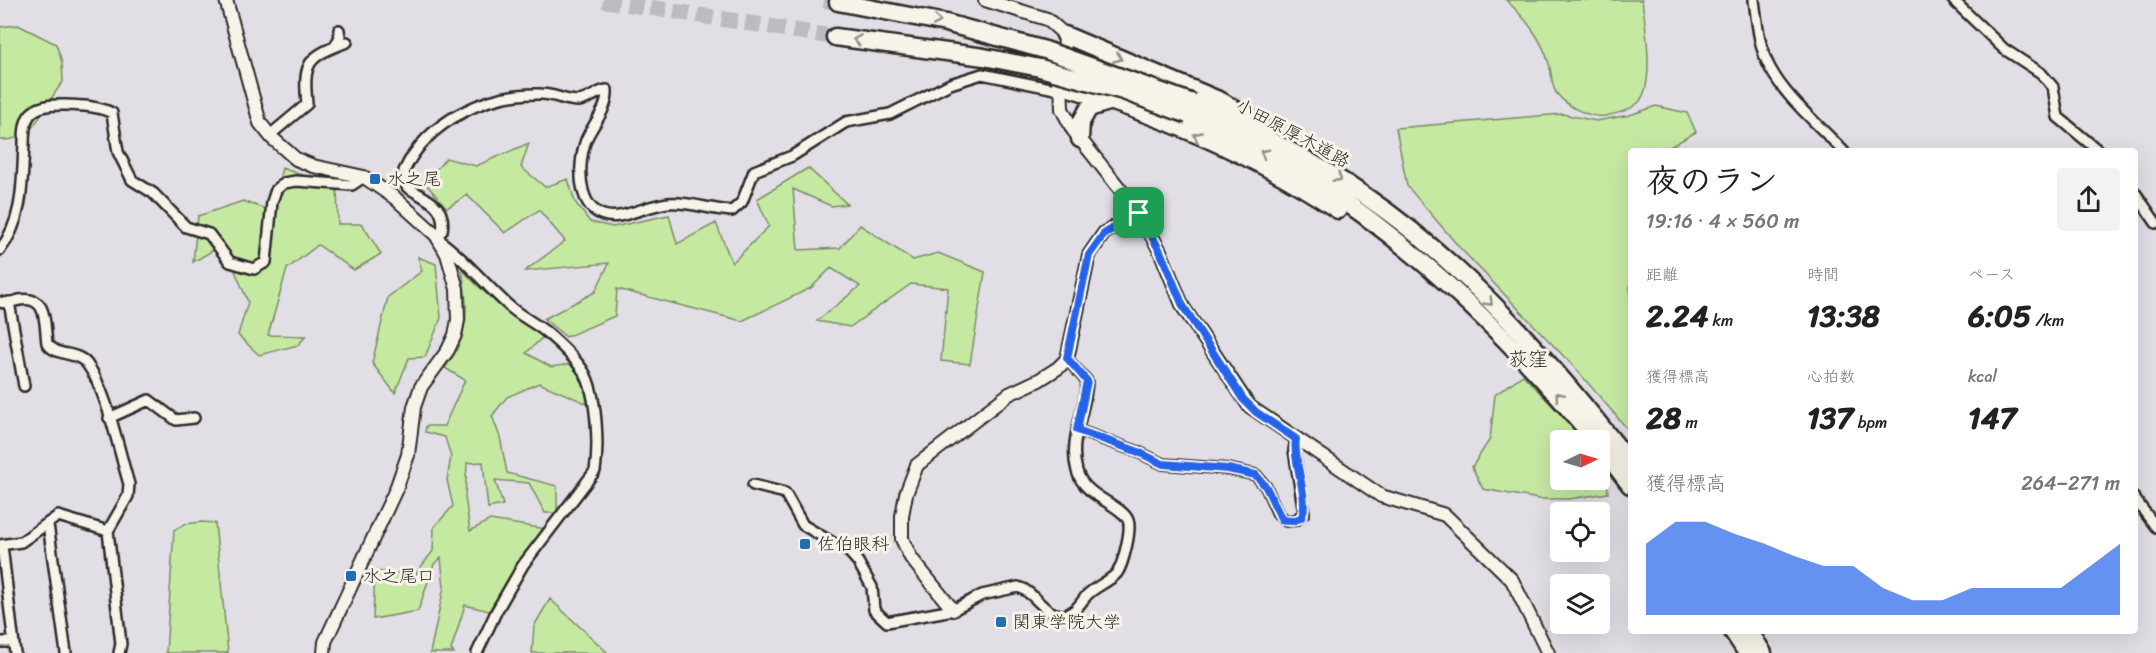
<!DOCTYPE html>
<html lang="ja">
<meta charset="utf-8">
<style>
body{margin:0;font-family:Sriracha,"Klee One",sans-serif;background:#f2f2f2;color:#222;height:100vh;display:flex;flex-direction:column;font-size:22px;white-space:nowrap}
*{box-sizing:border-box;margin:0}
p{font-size:20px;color:#767676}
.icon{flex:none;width:33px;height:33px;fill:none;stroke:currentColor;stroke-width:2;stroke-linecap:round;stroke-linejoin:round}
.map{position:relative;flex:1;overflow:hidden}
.details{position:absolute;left:1628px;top:148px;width:510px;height:486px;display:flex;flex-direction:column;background:#fff;border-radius:6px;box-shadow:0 6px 24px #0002}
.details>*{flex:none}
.needle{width:39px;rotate:85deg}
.controls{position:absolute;left:1550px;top:430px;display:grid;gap:12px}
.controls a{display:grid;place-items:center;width:60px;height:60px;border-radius:6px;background:#fff;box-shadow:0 6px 24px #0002;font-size:30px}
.pin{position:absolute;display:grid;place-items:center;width:51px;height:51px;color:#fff;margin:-26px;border-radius:12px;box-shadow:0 3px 9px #0006}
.round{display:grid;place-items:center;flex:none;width:63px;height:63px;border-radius:6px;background:#f2f2f2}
.head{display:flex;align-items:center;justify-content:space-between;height:102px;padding:0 18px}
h1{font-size:33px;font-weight:800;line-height:45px}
.figures{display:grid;grid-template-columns:repeat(3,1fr);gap:9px;height:102px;padding:6px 18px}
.figures div{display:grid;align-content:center}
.figures b{font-size:30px;font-weight:800}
.figures small{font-size:16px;font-weight:400}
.figures p{font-size:16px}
.chart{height:168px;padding:12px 18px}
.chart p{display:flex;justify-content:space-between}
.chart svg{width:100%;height:108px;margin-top:6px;fill:#2563eb;opacity:.7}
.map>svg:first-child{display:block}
.green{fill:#c6e9a2;stroke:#788a66;stroke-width:1.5}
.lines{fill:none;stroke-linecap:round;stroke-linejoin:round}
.highway-tunnel{stroke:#bdbac0;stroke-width:16;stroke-dasharray:16 8;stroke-linecap:butt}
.street-casing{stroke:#2b2b2b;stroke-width:14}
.secondary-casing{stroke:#2b2b2b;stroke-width:16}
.highway-casing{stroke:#2b2b2b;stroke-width:21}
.street{stroke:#f7f3e8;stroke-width:9}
.secondary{stroke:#f7f3e8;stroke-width:12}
.highway{stroke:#f7f3e8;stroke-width:16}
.highway-bridge-casing{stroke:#2b2b2b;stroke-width:21;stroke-linecap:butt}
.highway-bridge{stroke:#f7f3e8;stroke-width:16}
.oneway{stroke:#918f8a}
.route-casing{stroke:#fff;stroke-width:12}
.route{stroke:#2563eb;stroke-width:8}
.poi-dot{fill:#1f6fb2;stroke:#f7f3e8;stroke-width:2}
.labels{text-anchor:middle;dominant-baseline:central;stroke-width:6;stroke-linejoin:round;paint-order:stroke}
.street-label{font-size:18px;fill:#2b2b2b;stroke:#f7f3e8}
.poi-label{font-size:18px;fill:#2b2b2b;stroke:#f7f3e8;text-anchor:start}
.neighbourhood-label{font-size:20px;fill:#2b2b2b;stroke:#f7f3e8}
</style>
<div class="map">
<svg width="2156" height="653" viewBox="0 0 2156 653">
<rect width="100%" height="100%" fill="#e2dee5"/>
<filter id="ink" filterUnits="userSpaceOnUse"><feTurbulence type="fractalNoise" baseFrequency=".0167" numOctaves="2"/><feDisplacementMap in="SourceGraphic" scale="12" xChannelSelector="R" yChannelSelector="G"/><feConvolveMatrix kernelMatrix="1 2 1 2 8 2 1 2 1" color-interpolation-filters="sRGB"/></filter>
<g filter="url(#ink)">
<!-- green -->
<path class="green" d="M 1506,0 L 1642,0 C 1645,24 1656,85 1638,103 C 1629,111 1617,114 1605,116 C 1589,118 1568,107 1557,94 C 1551,87 1552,73 1549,64 C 1542,38 1525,18 1506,0 Z
M 18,25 L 56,44 L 62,62 L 63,82 C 42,106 37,142 0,140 L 0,27 Z
M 1656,106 L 1687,113 L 1696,132 L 1663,151 L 1630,152 L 1630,432 L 1575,368 L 1460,248 L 1407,186 L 1396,128 L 1563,114 L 1596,121 L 1630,115 Z
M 529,143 L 521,167 L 545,187 L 568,179 L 575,202 L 590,222 L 613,227 L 669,215 L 677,244 L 716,223 L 732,263 L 769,226 L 757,199 L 808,168 L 847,204 L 831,206 L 793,189 L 798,250 L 840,248 L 860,225 L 913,260 L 938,253 L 985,272 L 970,364 L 941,361 L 948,288 L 911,284 L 850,327 L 817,321 L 860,286 L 831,268 L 811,288 L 742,321 L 617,289 L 615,316 L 566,337 L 544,319 L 595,292 L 609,263 L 525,271 L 565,241 L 539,210 L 505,233 L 467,195 L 447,208 L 425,183 L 446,158 L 476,166 Z
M 282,168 L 308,177 L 337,182 L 338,224 L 362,224 L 381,254 L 354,270 L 318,245 L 287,269 L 268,335 L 306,336 L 298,345 L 259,355 L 238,335 L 248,302 L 224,244 L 193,262 L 198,216 L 243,201 L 271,211 Z
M 418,257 L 436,264 L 441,318 L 425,357 L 409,358 L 395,393 L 372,363 L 388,297 L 422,271 Z
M 462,269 C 486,297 512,317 543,337 L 526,353 L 551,367 L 570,364 L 581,376 L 588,404 L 539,383 L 507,397 L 492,416 L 500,437 L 507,473 L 557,486 L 557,513 L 545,513 L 529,483 L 495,480 L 503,505 L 488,508 L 483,462 L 467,463 L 465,497 L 470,531 L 490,520 L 546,529 L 520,559 L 489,611 L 465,605 L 451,650 L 454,653 L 430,653 L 444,587 L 441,558 L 434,564 L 418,611 L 373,619 L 375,571 L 415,575 L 433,551 L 434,527 L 453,506 L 447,480 L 451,457 L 445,437 L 425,432 L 426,426 L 444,426 L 465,380 L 445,368 C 471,334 468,309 462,269 Z
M 1523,375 L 1586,441 L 1560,441 L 1560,480 L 1599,480 L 1599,471 L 1607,482 L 1608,493 L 1569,499 L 1539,499 L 1483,489 L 1472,467 L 1490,439 L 1495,395 Z
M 201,522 L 215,523 L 228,653 L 166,653 L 174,530 L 185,524 Z
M 550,599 L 608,653 L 532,653 L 534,626 Z"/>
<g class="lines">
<!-- highway-tunnel -->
<path class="highway-tunnel" d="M 603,0 L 835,37
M 824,0 L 838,2"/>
<!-- street casing -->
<g class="street-casing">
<path id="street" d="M 1754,0 C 1757,22 1759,48 1770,68 C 1787,100 1820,125 1844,152
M 1953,0 L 2004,49 L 2041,73 L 2053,87 L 2058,117 L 2100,152
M 335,46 L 340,37 L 339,30
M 270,135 L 307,104 C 303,62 307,57 347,42
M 2134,191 L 2156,223
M 436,235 L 442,231 C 447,204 425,199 407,187 L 404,171 C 427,121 488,92 541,94 C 554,94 565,101 578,101 C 589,100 597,91 607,90 C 608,110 593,123 586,140 C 576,168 577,222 619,216 C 635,213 651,205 668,203 C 688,201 711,210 732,211 L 742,202 L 754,171 L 792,156 L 846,122 L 890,114 L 950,84 L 982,74 L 1060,90
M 443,243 C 467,261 486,286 509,306 C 520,316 535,323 546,332 C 559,343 575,358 584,372 C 597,394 599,446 595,471 L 523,565 L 496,612 L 477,653
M 0,250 C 24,219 22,181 24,144 C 24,135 24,124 29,116 C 37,104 54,105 67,105 C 82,106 98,106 112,113 L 118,152 L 132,180 L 153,193 L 186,227 L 209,234 L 230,262 L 254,269 L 266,262 L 272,202 L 276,190 L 284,183 L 296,181 L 352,185 L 364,177
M 0,302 C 6,304 12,302 19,300 C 48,295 44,321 47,343 C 57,358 76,350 87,364 C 107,390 119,452 129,484 L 128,496 L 108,531 L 121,644 L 119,653
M 9,302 L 24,386
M 109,418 L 149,400 L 176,420 L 194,418
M 1077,430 L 1136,451 L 1163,464 L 1228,469 L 1256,475 L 1266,487 L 1278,514 L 1286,521 L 1296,520 L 1304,513 L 1294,450 L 1296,439
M 753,485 L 785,493 L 803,525 L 850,553 L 858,562 L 872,587 L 874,610 L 887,622 L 953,610 L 982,595 L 1018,587 C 1035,591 1044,617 1064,615 C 1076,613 1080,603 1087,595 C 1096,586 1109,582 1117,573 C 1123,565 1132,529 1128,520 C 1121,504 1084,497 1077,471 C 1068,439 1086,412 1087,381 L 1067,359
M 2134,498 L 2156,527
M 48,524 L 66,653
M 0,545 L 21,542 L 58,516 L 108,531
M 2,546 L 15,653
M 0,642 L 13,642"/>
</g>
<!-- secondary casing -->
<g class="secondary-casing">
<path id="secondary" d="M 226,0 L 260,123 L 272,138 L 296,159 L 313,166 L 364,177 L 395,198 L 436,235 L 447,254 L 457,289 L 458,320 L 455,335 L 448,350 L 421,387 L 414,407 L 408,455 L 396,489 L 325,642 L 324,653
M 985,0 L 1047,19 L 1065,35 L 1064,62
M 1061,79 L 1062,109 L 1073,130 L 1139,213 L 1160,251 L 1183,307 L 1249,406 L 1381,496 L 1445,515 L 1512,580 L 1548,653
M 953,610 L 911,558 L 902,539 L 902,516 L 906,494 L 917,465 L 1009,394 L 1039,380 L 1058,368 L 1067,359 L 1089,255 L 1104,233 L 1139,213"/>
</g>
<!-- highway casing -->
<g class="highway-casing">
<path id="highway" d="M 838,2 L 946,23 L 1045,50
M 1065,35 L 1221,101 L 1260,124
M 835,37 L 984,57 L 1040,68
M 1060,85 C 1155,113 1256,155 1338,210
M 1193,103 C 1253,131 1311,159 1365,196 C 1468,266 1554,365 1630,463
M 1188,115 C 1230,136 1273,155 1313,180 C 1422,250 1514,342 1596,441
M 1080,139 L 1081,122 L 1089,108 L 1112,101
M 1599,444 L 1630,485
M 1733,632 L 1747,653
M 1750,632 L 1763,653"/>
</g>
<!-- street -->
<use href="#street" class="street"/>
<!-- secondary -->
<use href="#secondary" class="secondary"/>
<!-- highway -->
<use href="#highway" class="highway"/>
<!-- highway-bridge casing -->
<g class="highway-bridge-casing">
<path id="highway-bridge" d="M 1045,50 L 1193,103
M 1040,68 L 1123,91 L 1188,115"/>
</g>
<!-- highway-bridge -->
<use href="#highway-bridge" class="highway-bridge"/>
</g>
<!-- one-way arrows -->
<defs><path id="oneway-chevron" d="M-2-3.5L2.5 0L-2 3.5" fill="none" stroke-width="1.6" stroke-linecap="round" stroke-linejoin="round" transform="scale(1.5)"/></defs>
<g class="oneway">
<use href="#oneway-chevron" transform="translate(937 21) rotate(11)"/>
<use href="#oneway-chevron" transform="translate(857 40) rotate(-172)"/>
<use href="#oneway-chevron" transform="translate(1118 58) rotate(23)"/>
<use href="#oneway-chevron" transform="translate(1197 136) rotate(-155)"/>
<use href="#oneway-chevron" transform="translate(1264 153) rotate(-152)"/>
<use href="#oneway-chevron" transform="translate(1338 178) rotate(33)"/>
<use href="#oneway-chevron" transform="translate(1489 302) rotate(46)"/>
<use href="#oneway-chevron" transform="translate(1559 396) rotate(-132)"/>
</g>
</g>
<g class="lines" filter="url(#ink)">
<!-- route casing -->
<g class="route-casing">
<path id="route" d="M 1139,213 L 1160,251 L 1183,306 L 1243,399 L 1256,412 L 1296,439 C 1292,461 1311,502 1301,518 L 1292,521 L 1282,520 L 1266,487 L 1256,475 L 1228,469 L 1163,464 L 1136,451 L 1077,430 L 1087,381 L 1067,358 L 1089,255 L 1104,234 Z"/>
</g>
<!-- route -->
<use href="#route" class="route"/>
</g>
<!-- markers -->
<g class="poi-dot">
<rect x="369" y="173" width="12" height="12" rx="3"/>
<rect x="799" y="538" width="12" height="12" rx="3"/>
<rect x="345" y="570" width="12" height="12" rx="3"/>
<rect x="995" y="616" width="12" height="12" rx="3"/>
</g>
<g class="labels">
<!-- street labels -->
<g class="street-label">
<text transform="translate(1293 133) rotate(28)">小田原厚木道路</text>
</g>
<!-- poi labels -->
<g class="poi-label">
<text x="387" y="179">水之尾</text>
<text x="817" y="544">佐伯眼科</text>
<text x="363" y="576">水之尾口</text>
<text x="1013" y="622">関東学院大学</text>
</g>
<!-- neighbourhood labels -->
<g class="neighbourhood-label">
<text x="1528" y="359">荻窪</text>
</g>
</g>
</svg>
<div class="controls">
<a><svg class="needle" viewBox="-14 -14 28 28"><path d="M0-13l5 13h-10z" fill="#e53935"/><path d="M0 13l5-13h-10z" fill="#767676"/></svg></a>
<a><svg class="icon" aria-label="locate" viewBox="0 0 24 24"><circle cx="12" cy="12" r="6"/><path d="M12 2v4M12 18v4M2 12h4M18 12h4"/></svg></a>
<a><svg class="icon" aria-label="layers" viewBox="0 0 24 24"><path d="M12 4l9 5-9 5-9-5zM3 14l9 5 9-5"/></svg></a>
</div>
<div class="pin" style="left:1139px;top:213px;background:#1e9e55"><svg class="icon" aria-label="arrive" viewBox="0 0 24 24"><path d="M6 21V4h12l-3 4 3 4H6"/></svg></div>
<section class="details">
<div class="head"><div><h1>夜のラン</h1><p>19:16 · 4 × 560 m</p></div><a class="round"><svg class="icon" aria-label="share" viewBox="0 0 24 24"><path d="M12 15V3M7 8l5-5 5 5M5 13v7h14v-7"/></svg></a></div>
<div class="figures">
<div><p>距離</p><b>2.24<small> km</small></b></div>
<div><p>時間</p><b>13:38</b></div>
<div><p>ペース</p><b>6:05<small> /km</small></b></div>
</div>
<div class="figures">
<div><p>獲得標高</p><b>28<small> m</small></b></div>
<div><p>心拍数</p><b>137<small> bpm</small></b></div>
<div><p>kcal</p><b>147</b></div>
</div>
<div class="chart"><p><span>獲得標高</span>264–271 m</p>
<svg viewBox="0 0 160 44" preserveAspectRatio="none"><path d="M0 44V15L10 6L20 6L30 11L40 15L50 20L60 24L70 24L80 33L90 38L100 38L110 33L120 33L130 33L140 33L150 24L160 15V44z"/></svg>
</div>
</section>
</div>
